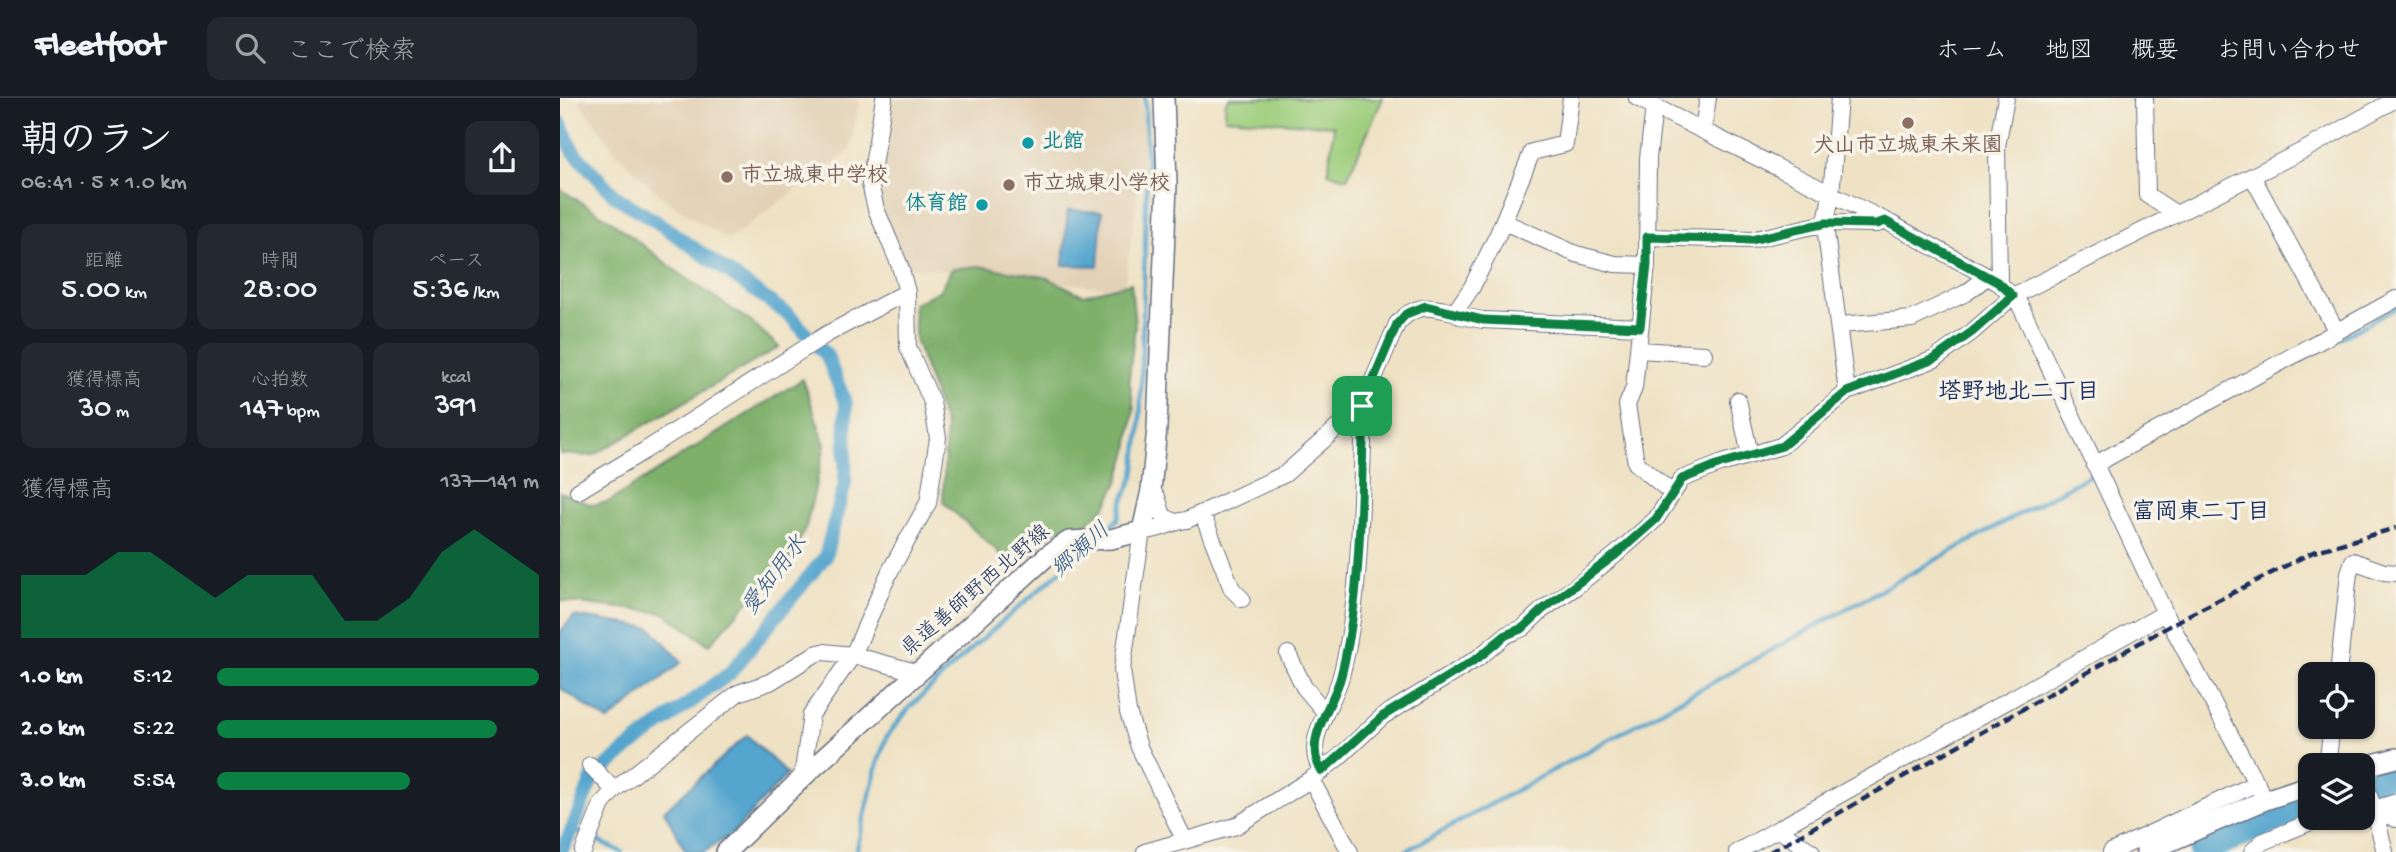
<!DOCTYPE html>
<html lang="ja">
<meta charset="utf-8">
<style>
body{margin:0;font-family:"Gochi Hand","Klee One",sans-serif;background:#242831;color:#f1f3f6;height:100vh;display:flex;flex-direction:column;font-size:26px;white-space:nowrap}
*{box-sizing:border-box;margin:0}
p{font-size:23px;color:#9ea1a6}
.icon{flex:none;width:38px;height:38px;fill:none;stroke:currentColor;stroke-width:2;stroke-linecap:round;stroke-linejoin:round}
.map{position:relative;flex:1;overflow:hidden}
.details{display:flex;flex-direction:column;background:#171b24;width:560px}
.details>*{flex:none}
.tools{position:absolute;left:1738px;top:564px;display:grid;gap:14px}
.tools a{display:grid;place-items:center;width:77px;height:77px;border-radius:14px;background:#171b24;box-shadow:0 2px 5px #0004;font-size:35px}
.pin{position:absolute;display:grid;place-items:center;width:60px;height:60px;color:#fff;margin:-30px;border-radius:14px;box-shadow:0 4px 10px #0006}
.round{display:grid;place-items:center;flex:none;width:74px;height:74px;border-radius:14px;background:#242831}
.headline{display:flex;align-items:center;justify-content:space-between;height:119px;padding:0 21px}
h1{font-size:38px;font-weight:600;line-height:52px}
.metrics{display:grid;grid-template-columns:repeat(3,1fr);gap:10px;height:119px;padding:7px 21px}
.metrics div{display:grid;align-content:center;border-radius:14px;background:#242831;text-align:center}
.metrics b{font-size:30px;font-weight:600}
.metrics small{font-size:19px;font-weight:400}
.metrics p{font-size:19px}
.chart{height:196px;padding:14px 21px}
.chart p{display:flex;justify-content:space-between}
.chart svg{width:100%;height:126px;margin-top:7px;fill:#0b8043;opacity:.7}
ul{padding:0 21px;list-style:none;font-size:23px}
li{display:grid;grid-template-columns:112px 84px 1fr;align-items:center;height:52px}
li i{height:18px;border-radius:9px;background:#0b8043}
header{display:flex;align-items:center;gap:42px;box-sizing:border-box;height:98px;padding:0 35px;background:#171b24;border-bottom:2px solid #363941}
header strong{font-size:33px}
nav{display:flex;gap:38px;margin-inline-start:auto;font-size:24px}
.search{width:490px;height:63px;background:#242831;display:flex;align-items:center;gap:18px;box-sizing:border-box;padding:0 24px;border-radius:14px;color:#9ea1a6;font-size:26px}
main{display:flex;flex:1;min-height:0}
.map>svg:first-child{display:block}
.built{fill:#e2d1b6}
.green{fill:#9dcd7b;stroke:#5c7e6c;stroke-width:2}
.forest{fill:#7eb06b;stroke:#4c7064;stroke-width:2}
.water{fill:#54a5ce;stroke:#386a96;stroke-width:2}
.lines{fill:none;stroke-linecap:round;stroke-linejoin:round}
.stream{stroke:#54a5ce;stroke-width:4.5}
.canal{stroke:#54a5ce;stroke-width:14}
.river{stroke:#54a5ce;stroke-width:24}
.minor-casing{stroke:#656e82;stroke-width:18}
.major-casing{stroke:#656e82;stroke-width:22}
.minor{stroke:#fff;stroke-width:16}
.major{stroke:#fff;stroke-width:19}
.rail{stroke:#1b2f5e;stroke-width:4.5;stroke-dasharray:10 5;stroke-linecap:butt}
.route-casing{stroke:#fff;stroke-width:14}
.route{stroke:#0b8043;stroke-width:9}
.education-dot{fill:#8d6e63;stroke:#f7f3e8;stroke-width:2.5}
.culture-dot{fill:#0f9aa8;stroke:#f7f3e8;stroke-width:2.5}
.labels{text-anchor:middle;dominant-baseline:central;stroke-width:7;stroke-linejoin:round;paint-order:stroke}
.culture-label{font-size:21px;font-weight:bold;fill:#0d838f;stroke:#f7f3e8;text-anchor:start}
.education-label{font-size:21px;font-weight:bold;fill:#785e54;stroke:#f7f3e8;text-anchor:start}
.street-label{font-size:21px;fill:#1b2f5e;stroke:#f7f3e8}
.neighbourhood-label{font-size:23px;font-weight:bold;fill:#1b2f5e;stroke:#f7f3e8}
.water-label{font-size:23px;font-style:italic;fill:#2f5885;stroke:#f7f3e8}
</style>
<header>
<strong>Fleetfoot</strong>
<div class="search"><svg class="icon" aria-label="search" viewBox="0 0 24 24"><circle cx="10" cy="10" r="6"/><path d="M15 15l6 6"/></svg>ここで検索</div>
<nav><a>ホーム</a><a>地図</a><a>概要</a><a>お問い合わせ</a></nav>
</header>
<main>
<section class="details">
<div class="headline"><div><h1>朝のラン</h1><p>06:41 · 5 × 1.0 km</p></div><a class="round"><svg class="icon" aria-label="share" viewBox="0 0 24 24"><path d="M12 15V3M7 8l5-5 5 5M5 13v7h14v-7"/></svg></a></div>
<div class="metrics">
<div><p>距離</p><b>5.00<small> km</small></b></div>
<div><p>時間</p><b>28:00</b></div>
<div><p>ペース</p><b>5:36<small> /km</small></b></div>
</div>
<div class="metrics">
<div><p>獲得標高</p><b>30<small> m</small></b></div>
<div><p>心拍数</p><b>147<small> bpm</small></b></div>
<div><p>kcal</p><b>391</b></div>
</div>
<div class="chart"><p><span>獲得標高</span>137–141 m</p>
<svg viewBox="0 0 160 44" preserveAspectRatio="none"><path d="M0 44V22L10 22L20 22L30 14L40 14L50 22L60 30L70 22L80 22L90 22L100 38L110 38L120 30L130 14L140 6L150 14L160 22V44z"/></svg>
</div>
<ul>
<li><b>1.0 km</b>5:12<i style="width:100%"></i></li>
<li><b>2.0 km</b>5:22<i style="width:87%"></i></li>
<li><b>3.0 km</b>5:54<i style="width:60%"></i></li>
</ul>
</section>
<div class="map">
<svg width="1836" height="754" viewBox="0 0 1836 754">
<rect width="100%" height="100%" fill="#f7f3e8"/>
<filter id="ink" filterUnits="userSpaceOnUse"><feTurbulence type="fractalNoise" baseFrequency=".0143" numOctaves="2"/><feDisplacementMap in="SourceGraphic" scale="14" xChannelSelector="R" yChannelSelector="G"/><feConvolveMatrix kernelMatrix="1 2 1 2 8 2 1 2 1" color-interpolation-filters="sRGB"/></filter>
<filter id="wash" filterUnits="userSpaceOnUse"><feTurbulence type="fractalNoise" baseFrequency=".00686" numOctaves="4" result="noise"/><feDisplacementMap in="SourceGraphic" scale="28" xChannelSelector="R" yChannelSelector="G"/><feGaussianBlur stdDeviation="1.57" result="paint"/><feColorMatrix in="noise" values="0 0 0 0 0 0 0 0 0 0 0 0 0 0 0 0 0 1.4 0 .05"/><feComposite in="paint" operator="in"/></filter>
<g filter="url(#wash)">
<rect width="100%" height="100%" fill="#efe2c4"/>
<!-- built -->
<path class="built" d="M 20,0 L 300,0 L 290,52 L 168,142 L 104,101 L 58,57 L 21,6 Z
M 328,0 L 580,0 L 586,37 L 564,191 L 348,169 L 322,119 L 315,54 Z"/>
<!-- green -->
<path class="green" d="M 669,0 L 823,0 L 787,80 L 768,75 L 774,28 L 665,20 L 665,6 Z"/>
<!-- forest -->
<path class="forest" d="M 0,91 L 50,122 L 119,175 L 194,226 L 219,249 L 32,358 L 0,356 Z
M 418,168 L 485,179 L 523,197 L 571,185 L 575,228 L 569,280 L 574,311 L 568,353 L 558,384 L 546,408 L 527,426 L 496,433 L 455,469 L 383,404 L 386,330 L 356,244 L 353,206 L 379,193 L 392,171 Z
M 243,281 L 265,347 L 246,429 L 226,471 L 186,506 L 149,547 L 105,515 L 0,503 L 0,394 L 32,407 L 48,404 Z"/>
<!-- water -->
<path class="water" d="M 508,112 L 542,114 L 538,168 L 503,167 Z
M 14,518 L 91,530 L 122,564 L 48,623 L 0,590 L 0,534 Z
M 187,637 L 227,676 L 174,734 L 144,754 L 126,754 L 104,713 Z"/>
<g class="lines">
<!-- stream -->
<path class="stream" d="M 1735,265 L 1836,210
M 544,434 L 558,421 L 563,402 L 574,378 L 580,331 L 587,70 L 585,0
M 12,731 L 24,737
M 32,740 L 62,754
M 296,754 L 317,667 L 327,638 L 350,609 L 414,548 L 527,450
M 844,754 L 1534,375"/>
<!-- canal -->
<path class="canal" d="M 0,24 L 13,53 L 55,98 L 100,126 L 230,218 L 267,258 L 286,306 L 285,385 L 265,459 L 169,576 L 71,648 L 32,681 L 12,731 L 1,754"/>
<!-- river -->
<path class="river" d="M 1802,686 L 1836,677
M 1641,754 L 1750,708"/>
</g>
</g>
<g filter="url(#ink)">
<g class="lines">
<!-- minor casing -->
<g class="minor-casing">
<path id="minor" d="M 1077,0 L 1330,125 L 1439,185 L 1460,207 L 1605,515 L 1705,702
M 1279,0 L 1271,98 L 1265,128 L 1287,294
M 1585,0 L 1587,97 L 1616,116
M 1094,9 L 1088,60 L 1087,167 L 1074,290 L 1067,307 L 1076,365 L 1112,395
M 1143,31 L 1148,0
M 1692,78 L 1777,234
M 944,124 L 1016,156 L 1055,166 L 1087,167
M 1087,139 L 1191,142 L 1266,125 L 1317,126 L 1325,123
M 1439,185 L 1437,48 L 1446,0
M 895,214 L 900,218 L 923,222 L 1080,229
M 1280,227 L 1352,221 L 1406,195 L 1427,179
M 1079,252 L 1144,256
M 1178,302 L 1190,357
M 1534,367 L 1836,201
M 591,392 L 597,399 L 603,418 L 615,424
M 18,393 L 84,353 L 267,236 L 347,194
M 642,415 L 672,491 L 682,501
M 728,556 L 744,589 L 765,614
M 1778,576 L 1789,475 L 1793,463 L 1824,474 L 1836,475
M 30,667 L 54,692
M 1767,667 L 1772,628
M 762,673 C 741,643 774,607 781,578 C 802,498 800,403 804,321 L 802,308
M 1802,678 L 1814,711 L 1825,754
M 242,680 L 251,617 L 293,557 L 330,473 L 368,405 L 378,340 L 372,304 L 348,249 L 347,194 L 340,168 L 316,111 L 310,86 L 324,0
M 751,681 L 790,754
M 1802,711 L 1814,711 L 1836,704
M 1814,711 L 1836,721
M 1218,731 L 1252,754
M 624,741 L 579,649 L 568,614 L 562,572 L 582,433 C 601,433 609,424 627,422 L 725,376 L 802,308 L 837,226 C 856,204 870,209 895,214 L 912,189 L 938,136 L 972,54 L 1005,46 L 1011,0
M 23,754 L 42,706 L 54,692 L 178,595 L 210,584 L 255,556 L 263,554 L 293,557 L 359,575
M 585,754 L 676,728 L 751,681 L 778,660 L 823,618 L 918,560 L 946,537 L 963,530 L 982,512 L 1014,490 L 1054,458 L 1096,421 L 1122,381 L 1160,366 L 1221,348 L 1287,294 L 1375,261 L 1412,234 L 1453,198 L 1746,51 L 1836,1
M 1177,754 L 1605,515
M 1551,754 L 1697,685
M 1692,754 L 1702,744 L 1763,719"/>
</g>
<!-- major casing -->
<g class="major-casing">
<path id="major" d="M 1802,669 L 1836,660
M 166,754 L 242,680 L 488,457 L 509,443 L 551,441 L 582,433 L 591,392 L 597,330 L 607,86 L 604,0
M 1586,754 L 1705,702 L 1750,687"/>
</g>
<!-- minor -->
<use href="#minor" class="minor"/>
<!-- major -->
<use href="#major" class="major"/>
<!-- rail -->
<path class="rail" d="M 1210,754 L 1627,518 L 1753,454 L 1836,430"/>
</g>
</g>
<g class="lines" filter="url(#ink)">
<!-- route casing -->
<g class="route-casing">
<path id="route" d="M 1325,123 L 1439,185 L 1453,198 L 1412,234 L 1374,261 L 1287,294 L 1222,348 L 1160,366 L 1122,381 L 1096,421 L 1054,458 L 982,512 L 963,530 L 946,537 L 918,560 L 823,618 L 762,673 C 741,643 774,607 781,578 C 802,496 800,404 804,321 L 802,308 L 837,226 L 846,216 L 866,208 L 923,222 L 1080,229 L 1087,167 L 1087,139 L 1191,142 L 1266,125 L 1317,126 Z"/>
</g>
<!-- route -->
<use href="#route" class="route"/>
</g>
<!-- markers -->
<g class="education-dot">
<circle cx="1348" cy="25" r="7"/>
<circle cx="167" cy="79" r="7"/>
<circle cx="449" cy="87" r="7"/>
</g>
<g class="culture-dot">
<circle cx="468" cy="45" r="7"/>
<circle cx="422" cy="107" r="7"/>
</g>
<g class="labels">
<!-- culture labels -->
<g class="culture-label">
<text x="482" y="45">北館</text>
<text x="408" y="107" text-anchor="end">体育館</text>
</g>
<!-- education labels -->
<g class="education-label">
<text x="1348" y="49" text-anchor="middle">犬山市立城東未来園</text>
<text x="181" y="79">市立城東中学校</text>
<text x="463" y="87">市立城東小学校</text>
</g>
<!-- street labels -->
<g class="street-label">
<text transform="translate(417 494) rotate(-41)">県道善師野西北野線</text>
</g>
<!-- neighbourhood labels -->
<g class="neighbourhood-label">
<text x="1459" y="295">塔野地北二丁目</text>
<text x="1641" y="415">富岡東二丁目</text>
</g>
<!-- water labels -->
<g class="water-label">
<text transform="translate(522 453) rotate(-42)">郷瀬川</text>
<text transform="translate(216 478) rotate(-53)">愛知用水</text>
</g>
</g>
</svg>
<div class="tools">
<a><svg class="icon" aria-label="locate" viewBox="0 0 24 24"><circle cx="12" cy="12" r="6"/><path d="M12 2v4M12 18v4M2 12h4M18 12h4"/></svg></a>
<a><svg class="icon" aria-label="layers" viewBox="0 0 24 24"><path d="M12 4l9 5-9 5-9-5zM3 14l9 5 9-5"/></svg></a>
</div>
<div class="pin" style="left:802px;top:308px;background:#1e9e55"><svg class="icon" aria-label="arrive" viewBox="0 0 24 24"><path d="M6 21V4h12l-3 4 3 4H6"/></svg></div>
</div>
</main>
